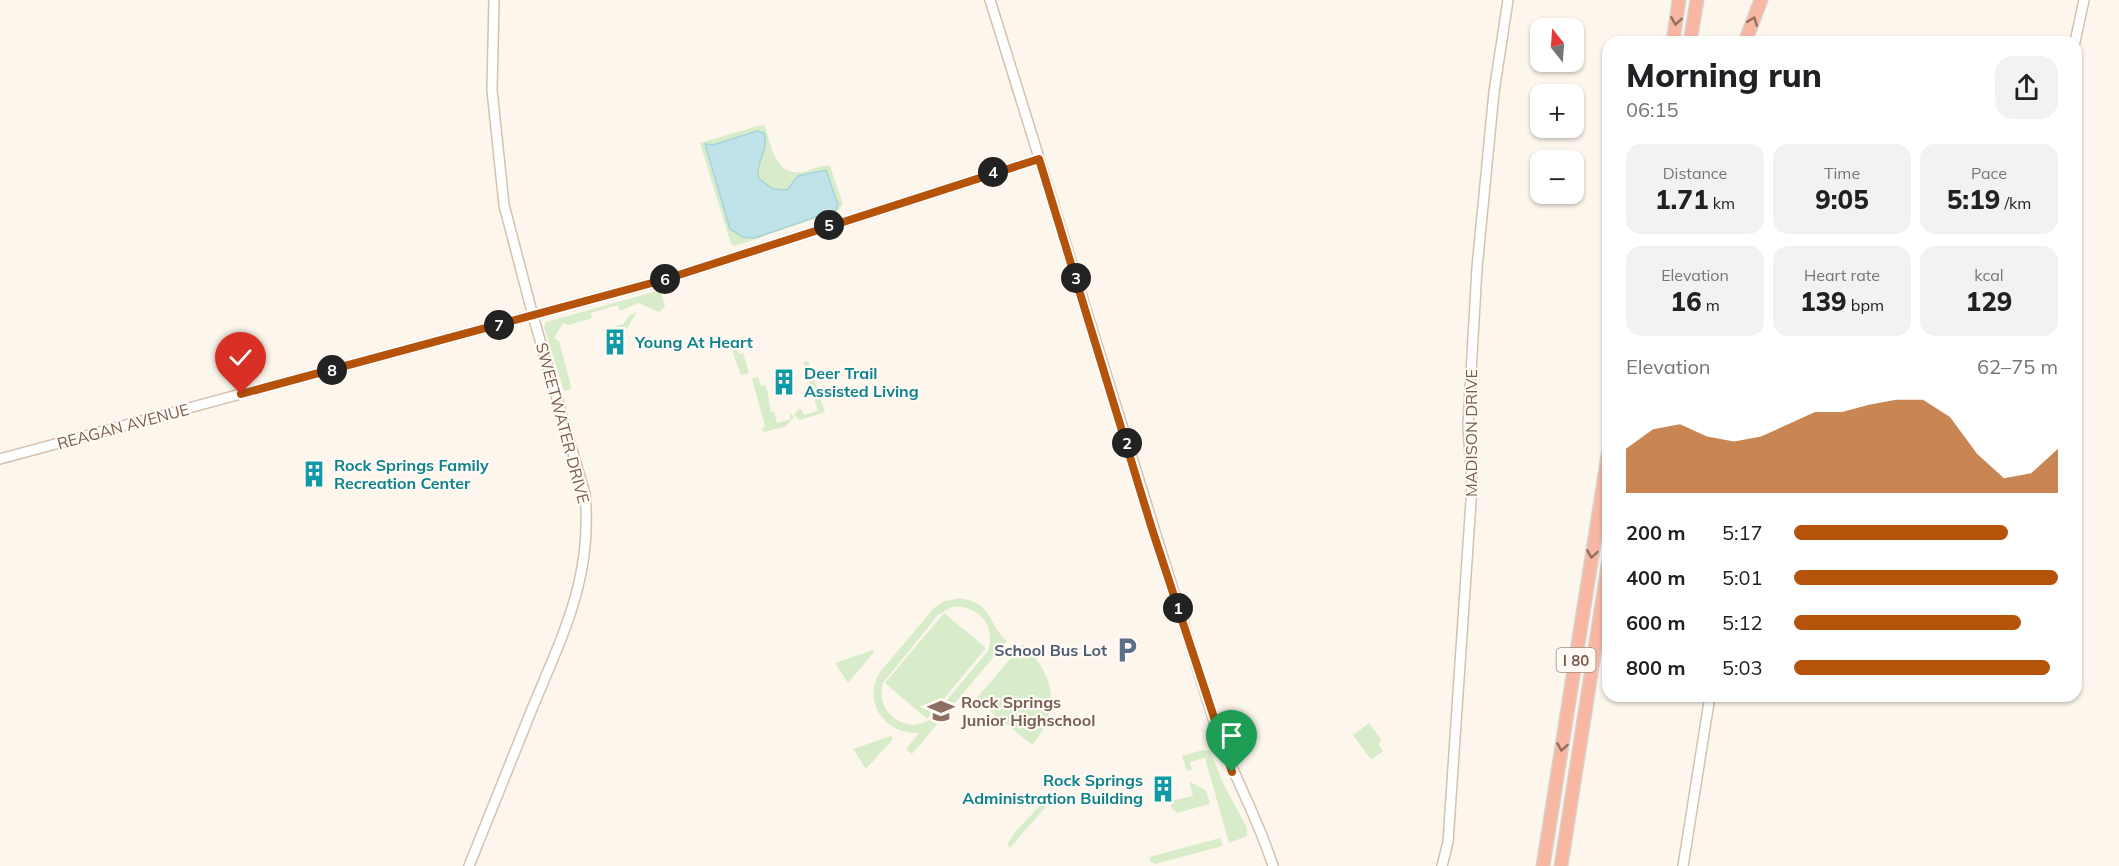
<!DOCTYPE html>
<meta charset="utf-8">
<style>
body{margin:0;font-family:Mulish,sans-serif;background:#f2f2f2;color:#202124;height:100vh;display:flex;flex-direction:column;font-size:22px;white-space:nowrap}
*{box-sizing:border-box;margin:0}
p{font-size:20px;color:#757577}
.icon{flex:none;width:33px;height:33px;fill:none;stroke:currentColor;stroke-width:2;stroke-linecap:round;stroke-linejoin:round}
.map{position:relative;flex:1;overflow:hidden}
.side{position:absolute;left:1602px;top:36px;width:480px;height:666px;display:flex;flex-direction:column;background:#fff;border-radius:18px;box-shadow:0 2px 4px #0004}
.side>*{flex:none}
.needle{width:39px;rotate:343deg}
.fabs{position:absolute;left:1530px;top:18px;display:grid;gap:12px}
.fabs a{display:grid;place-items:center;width:54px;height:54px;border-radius:12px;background:#fff;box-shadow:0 2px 4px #0004;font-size:30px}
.pin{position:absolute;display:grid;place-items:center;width:51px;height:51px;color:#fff;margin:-62px -26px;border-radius:50% 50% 50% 0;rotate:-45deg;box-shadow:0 0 6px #0007}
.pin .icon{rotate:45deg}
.km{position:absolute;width:30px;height:30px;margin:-15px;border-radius:50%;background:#222;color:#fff;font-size:16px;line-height:30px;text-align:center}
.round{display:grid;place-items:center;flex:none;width:63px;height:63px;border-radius:18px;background:#f2f2f2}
.summary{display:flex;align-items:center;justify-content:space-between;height:102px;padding:0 24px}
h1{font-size:33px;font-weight:800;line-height:45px}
.stats{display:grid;grid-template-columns:repeat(3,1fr);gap:9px;height:102px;padding:6px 24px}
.stats div{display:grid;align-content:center;border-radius:15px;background:#f2f2f2;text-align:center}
.stats b{font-size:26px;font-weight:800}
.stats small{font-size:16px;font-weight:400}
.stats p{font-size:16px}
.chart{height:168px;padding:12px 24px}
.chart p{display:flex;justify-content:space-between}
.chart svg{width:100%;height:108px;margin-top:6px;fill:#b45309;opacity:.7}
ul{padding:0 24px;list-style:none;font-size:20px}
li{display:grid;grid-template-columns:96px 72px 1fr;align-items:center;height:45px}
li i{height:15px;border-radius:8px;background:#b45309}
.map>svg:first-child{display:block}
.green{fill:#d8ecc9;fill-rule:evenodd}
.water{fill:#bfe3e8;stroke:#a5d3da;stroke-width:1.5}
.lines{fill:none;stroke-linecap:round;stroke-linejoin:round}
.secondary-casing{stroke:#d6c0b0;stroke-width:12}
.highway-casing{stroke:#dad1cd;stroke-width:15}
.secondary{stroke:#fff;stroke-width:9}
.highway{stroke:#f7b7a3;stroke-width:12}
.oneway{stroke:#936e5e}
.route-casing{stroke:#fff;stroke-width:12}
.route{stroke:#b45309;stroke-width:8}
.labels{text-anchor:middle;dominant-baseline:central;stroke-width:4.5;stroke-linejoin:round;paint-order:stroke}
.shield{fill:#fffaf3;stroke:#a28b7f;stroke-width:1.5}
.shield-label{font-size:15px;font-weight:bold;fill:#7a5c4d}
.culture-label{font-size:16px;font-weight:bold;fill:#0d838f;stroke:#fffaf3;text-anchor:start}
.street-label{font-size:16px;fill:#7a5c4d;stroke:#fffaf3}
.service-label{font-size:16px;font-weight:bold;fill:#4e5e75;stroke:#fffaf3;text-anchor:end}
.education-label{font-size:16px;font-weight:bold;fill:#785e54;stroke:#fffaf3;text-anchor:start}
</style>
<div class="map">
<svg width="2119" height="866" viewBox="0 0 2119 866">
<rect width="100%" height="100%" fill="#fdf6ec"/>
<!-- green -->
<path class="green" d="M 761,125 L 765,126 C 772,148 776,180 807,171 C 815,169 823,164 830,166 L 843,204 L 838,211 L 735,246 L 731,244 L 700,143 Z
M 657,291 L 661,292 L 665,307 L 659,312 L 638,303 L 620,311 L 618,305 L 591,313 L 592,318 L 569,325 L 563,323 L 554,338 L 559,341 L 571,386 L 570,390 L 564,391 L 544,327 L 546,322 Z
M 637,312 L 620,340 L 602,330 L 623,324 L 629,316 Z
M 745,336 L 746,340 L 736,345 L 739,354 L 743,353 L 749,373 L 741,375 L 729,342 Z
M 808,361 L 825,412 L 800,420 L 794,415 L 800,408 L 804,415 L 818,411 L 803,362 Z
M 758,377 L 761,386 L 766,385 L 771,412 L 774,412 L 777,423 L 791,419 L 789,412 L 794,417 L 786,426 L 765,432 L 761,430 L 765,426 L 752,379 Z
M 960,598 C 994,604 987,624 1007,641 L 912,754 L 906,749 L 919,733 C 886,735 861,702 880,672 L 934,608 L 945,601 ZM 952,607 C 977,604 997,625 988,651 L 931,719 C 906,736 874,712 883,683 L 938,615 Z
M 944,613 L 986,648 L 927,719 L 885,683 Z
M 1023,644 C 1055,675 1062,710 1032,745 L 976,699 Z
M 873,650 L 874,652 L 848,683 L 835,663 Z
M 1369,723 L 1382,741 L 1378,744 L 1383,751 L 1371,760 L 1353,735 Z
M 891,736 L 893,739 L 866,769 L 853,749 Z
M 1203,750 L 1210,751 L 1224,785 L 1247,828 L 1247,836 L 1229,843 L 1205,758 L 1190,762 L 1192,770 L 1187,771 L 1182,756 Z
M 1189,781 L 1206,791 L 1210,804 L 1177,813 L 1172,809 L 1170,801 L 1193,796 Z
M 1050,795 L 1054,797 L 1010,848 L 1007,845 L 1015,832 Z
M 1220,838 L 1223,845 L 1219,847 L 1155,864 L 1151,862 L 1149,857 Z"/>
<!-- water -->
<path class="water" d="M 757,131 L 764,133 C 770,149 754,164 759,179 L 773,189 L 787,190 L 798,176 L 826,170 L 838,205 L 836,210 L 755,238 L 743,237 L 730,229 L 705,144 L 713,145 Z"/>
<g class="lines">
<!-- secondary casing -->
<g class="secondary-casing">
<path id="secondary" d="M 990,0 L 1216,728 C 1233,775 1258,818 1273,866
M 2075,42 L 2084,0
M 0,459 L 663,280 L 1039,159
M 469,866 C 490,813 511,761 532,709 C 563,634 593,577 585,494 L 533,316 L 504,205 L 492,90 L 494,0
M 1442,866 L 1448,842 L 1472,486 L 1468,425 L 1477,268 L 1494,92 L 1508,0
M 1683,866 L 1710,696"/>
</g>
<!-- highway casing -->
<g class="highway-casing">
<path id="highway" d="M 1673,42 L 1679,0
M 1690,42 L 1697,0
M 1745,42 L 1761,0
M 1543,866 L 1608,455
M 1561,866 L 1608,565"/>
</g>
<!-- secondary -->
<use href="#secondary" class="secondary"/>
<!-- highway -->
<use href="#highway" class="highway"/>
</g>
<!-- one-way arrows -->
<defs><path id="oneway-chevron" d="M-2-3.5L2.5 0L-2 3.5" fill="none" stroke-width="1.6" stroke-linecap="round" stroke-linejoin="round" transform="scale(1.5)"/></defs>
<g class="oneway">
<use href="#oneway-chevron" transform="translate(1676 21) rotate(99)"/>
<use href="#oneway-chevron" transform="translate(1753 21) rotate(-70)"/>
<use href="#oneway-chevron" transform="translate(1592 554) rotate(99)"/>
<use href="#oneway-chevron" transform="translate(1562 747) rotate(99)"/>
</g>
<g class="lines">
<!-- route casing -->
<g class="route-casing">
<path id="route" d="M 241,394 L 663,280 L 1039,159 L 1152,529 L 1232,772"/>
</g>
<!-- route -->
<use href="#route" class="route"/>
</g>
<!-- icons -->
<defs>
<g id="building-bare" transform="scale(2.07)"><path d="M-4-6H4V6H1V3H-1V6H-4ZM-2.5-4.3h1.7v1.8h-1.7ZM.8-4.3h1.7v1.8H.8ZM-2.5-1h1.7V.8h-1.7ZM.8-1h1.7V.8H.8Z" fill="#0f9aa8" stroke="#fffaf3" stroke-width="2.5" paint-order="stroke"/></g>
<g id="parking-bare" transform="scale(2.07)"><path d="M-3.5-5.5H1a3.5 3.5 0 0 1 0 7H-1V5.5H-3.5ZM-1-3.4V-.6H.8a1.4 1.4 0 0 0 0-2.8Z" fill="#5c6f8a" stroke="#fffaf3" stroke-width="2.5" paint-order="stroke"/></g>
<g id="school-bare" transform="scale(2.07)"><path d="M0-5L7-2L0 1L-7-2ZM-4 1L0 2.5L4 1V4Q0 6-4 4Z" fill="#8d6e63" stroke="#fffaf3" stroke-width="2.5" paint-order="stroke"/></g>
</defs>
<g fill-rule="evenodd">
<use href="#building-bare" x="615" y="342"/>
<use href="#building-bare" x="784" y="382"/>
<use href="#building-bare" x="314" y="474"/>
<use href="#parking-bare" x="1127" y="650"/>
<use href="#school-bare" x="941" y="711"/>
<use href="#building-bare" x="1163" y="789"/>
</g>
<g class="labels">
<!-- shield labels -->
<rect class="shield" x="1556.5" y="648" width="39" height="24" rx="4.5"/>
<g class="shield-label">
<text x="1576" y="660">I 80</text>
</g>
<!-- culture labels -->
<g class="culture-label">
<text x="635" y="342">Young At Heart</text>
<text x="804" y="373">Deer Trail<tspan x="804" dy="18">Assisted Living</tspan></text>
<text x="334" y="465">Rock Springs Family<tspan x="334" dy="18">Recreation Center</tspan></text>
<text x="1143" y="780" text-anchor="end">Rock Springs<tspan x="1143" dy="18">Administration Building</tspan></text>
</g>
<!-- street labels -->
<g class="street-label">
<text transform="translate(563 423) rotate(75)">SWEETWATER DRIVE</text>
<text transform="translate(123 426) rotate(-15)">REAGAN AVENUE</text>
<text transform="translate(1471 433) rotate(-90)">MADISON DRIVE</text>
</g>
<!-- service labels -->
<g class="service-label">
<text x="1107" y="650">School Bus Lot</text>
</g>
<!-- education labels -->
<g class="education-label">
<text x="961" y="702">Rock Springs<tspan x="961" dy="18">Junior Highschool</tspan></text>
</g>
</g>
</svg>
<div class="fabs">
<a><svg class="needle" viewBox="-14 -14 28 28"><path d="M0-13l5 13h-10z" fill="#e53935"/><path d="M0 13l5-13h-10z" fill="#757577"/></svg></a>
<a>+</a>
<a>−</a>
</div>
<div class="pin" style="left:1232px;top:772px;background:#1e9e55"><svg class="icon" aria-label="arrive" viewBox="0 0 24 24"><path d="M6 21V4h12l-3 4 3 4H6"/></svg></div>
<div class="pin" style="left:241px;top:394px;background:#d93025"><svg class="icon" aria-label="check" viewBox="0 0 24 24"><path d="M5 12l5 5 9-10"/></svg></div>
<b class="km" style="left:1178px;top:608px">1</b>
<b class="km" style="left:1127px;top:443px">2</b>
<b class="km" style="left:1076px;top:278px">3</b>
<b class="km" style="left:993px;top:172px">4</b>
<b class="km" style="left:829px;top:225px">5</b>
<b class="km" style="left:665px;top:279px">6</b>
<b class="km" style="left:499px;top:325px">7</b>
<b class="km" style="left:332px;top:370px">8</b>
<section class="side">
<div class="summary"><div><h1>Morning run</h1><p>06:15</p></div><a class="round"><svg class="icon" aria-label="share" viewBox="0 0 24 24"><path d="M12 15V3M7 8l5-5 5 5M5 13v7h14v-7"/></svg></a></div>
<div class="stats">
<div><p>Distance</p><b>1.71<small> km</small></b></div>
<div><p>Time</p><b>9:05</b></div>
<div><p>Pace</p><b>5:19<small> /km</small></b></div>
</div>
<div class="stats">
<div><p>Elevation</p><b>16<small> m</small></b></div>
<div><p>Heart rate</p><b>139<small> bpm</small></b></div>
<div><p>kcal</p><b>129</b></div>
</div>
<div class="chart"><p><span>Elevation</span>62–75 m</p>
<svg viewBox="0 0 160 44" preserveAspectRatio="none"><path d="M0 44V26L10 18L20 16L30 21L40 23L50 21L60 16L70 11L80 11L90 8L100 6L110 6L120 13L130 28L140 38L150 36L160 26V44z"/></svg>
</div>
<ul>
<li><b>200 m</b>5:17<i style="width:81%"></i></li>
<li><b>400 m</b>5:01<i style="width:100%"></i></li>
<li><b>600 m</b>5:12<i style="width:86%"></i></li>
<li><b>800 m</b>5:03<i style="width:97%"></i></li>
</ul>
</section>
</div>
